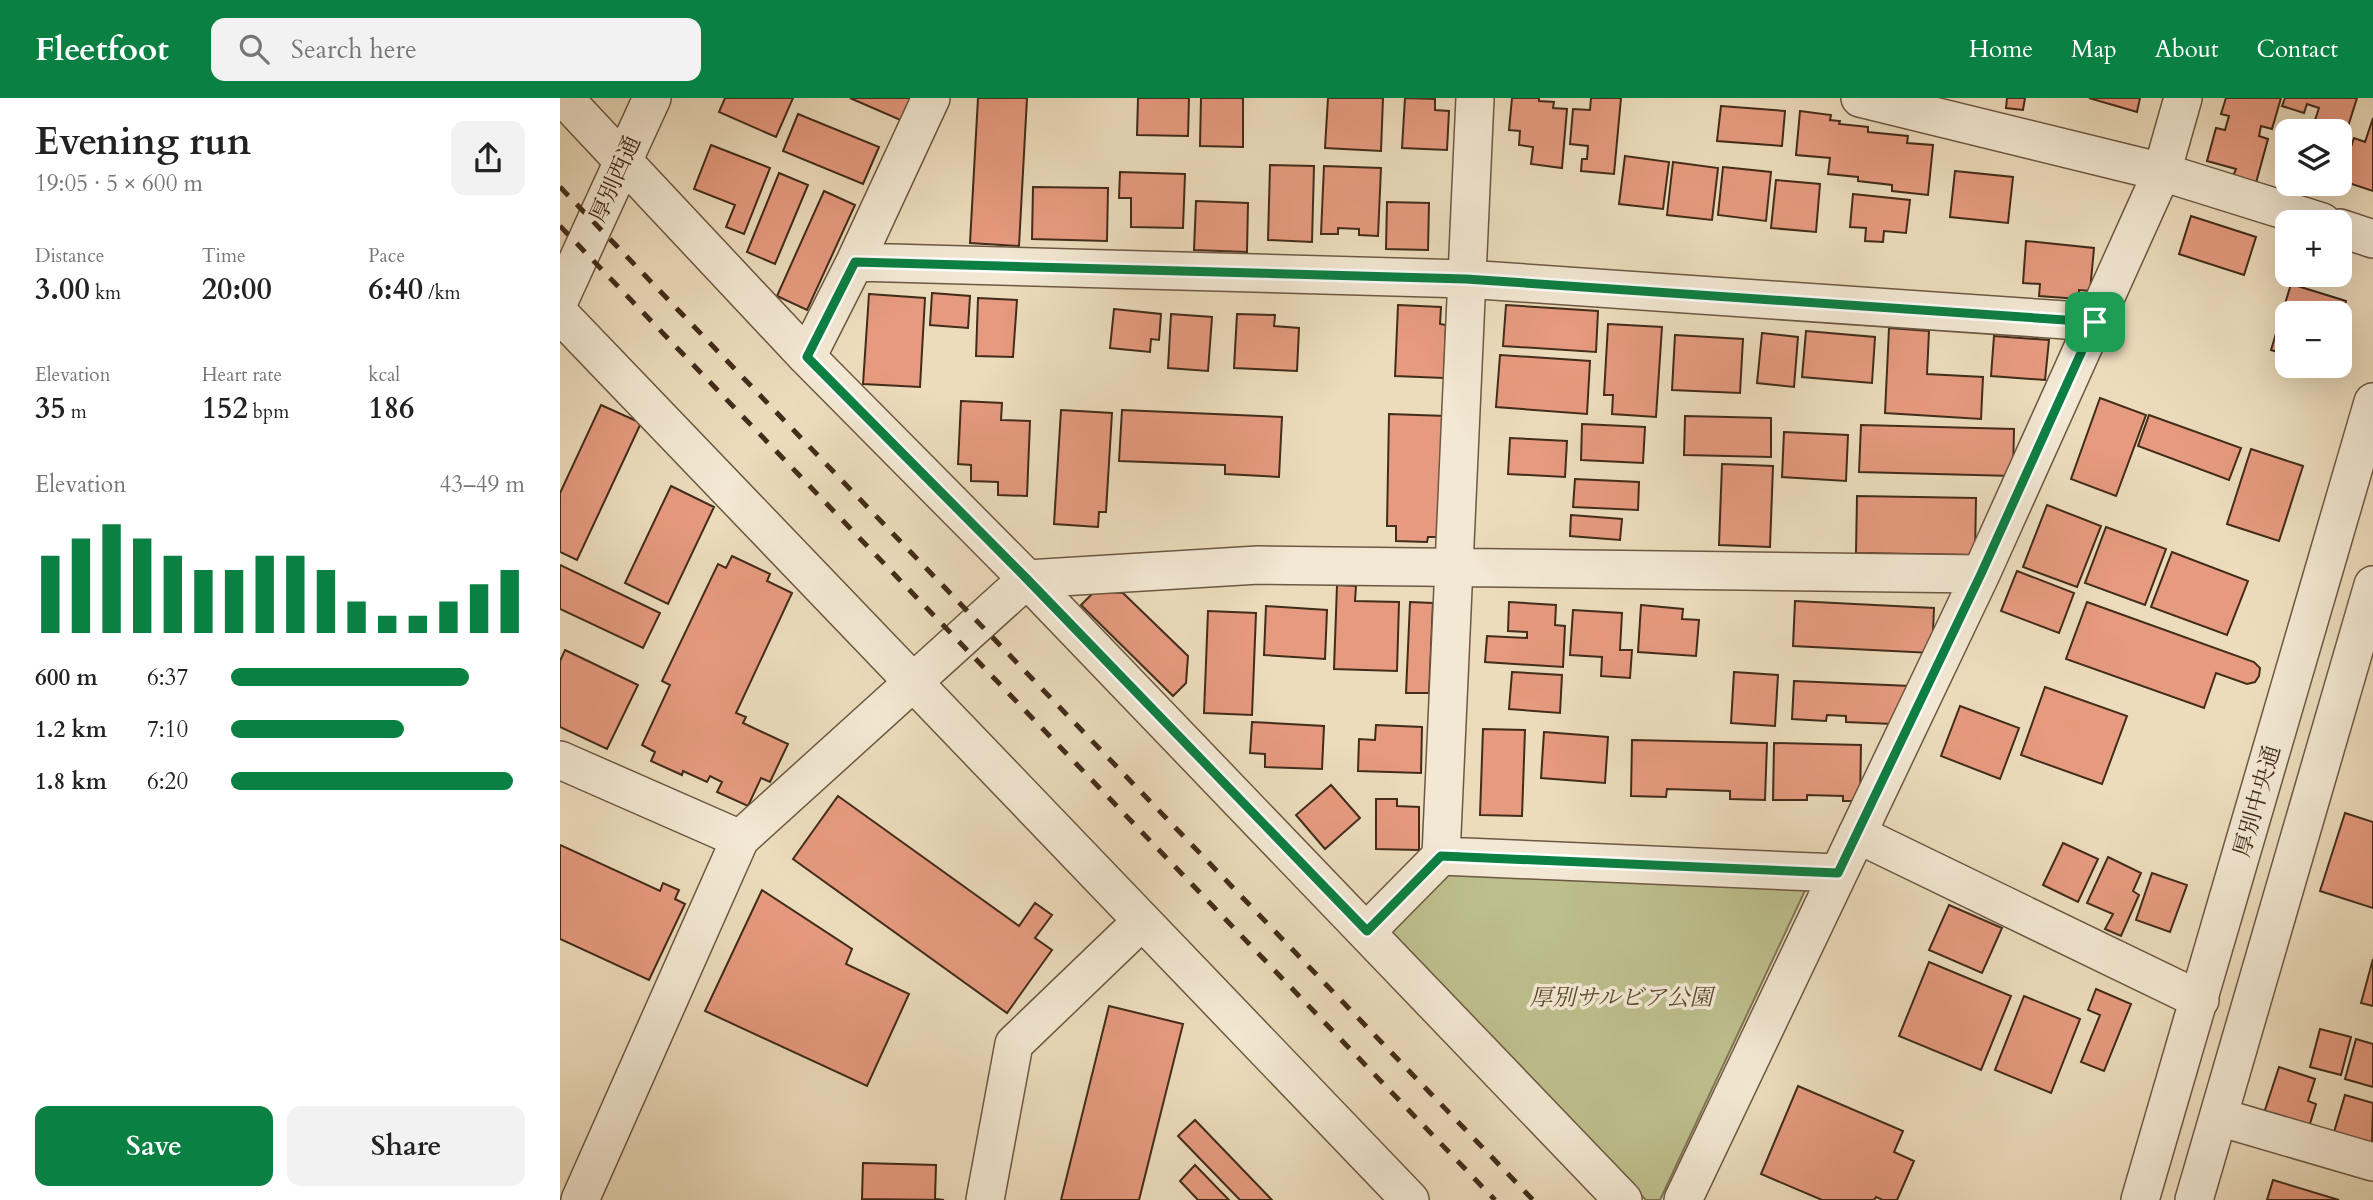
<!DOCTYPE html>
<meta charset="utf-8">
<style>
body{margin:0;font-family:Cardo,"Noto Serif JP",serif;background:#f2f2f2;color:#222;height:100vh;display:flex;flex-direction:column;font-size:26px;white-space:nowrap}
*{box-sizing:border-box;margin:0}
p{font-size:23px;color:#767676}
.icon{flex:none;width:38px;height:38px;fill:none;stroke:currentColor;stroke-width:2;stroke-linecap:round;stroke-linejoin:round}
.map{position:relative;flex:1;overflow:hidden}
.details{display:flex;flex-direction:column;background:#fff;width:560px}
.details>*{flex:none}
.buttons{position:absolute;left:1715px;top:21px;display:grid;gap:14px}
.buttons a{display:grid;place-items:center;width:77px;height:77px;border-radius:14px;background:#fff;box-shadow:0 7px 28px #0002;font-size:35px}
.pin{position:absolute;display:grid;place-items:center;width:60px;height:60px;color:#fff;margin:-30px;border-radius:14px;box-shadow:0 4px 10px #0006}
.round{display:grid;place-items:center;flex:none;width:74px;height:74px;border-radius:14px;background:#f2f2f2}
.summary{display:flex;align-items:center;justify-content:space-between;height:119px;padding:0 35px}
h1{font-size:38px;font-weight:800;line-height:52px}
.figures{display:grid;grid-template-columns:repeat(3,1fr);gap:10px;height:119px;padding:7px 35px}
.figures div{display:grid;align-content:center}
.figures b{font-size:30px;font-weight:800}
.figures small{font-size:19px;font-weight:400}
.figures p{font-size:19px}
.chart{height:196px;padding:14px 35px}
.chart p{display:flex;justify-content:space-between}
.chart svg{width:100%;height:126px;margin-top:7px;stroke:#0b8043;stroke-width:6}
.cta{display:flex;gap:14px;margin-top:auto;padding:14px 35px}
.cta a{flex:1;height:80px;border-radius:14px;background:#0b8043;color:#fff;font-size:28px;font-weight:800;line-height:80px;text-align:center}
.cta a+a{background:#f2f2f2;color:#222}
ul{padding:0 35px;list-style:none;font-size:23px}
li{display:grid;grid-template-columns:112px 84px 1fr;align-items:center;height:52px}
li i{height:18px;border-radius:9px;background:#0b8043}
header{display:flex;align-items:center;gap:42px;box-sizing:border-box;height:98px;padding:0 35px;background:#0b8043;color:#fff}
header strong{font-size:33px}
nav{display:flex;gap:38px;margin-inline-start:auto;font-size:24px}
.search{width:490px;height:63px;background:#f2f2f2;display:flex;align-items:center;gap:18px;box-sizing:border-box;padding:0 24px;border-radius:14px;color:#767676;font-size:26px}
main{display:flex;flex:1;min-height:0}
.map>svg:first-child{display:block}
.green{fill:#bdbf8d;stroke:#807654;stroke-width:2}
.building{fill:#e69a7f;stroke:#432c1a;stroke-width:2}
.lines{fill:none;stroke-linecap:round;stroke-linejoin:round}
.minor-casing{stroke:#6d5842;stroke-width:40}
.minor{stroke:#f3e8d3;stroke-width:37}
.rail{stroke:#432c1a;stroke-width:5;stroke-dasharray:12 12;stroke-linecap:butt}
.route-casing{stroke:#fff;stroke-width:14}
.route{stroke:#0b8043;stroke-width:9}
.labels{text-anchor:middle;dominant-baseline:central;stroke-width:7;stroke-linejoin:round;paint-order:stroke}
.street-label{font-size:23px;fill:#432c1a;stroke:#f3e8d3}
.park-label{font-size:23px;font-style:italic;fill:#5b4931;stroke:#f3e8d3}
</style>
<header>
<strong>Fleetfoot</strong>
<div class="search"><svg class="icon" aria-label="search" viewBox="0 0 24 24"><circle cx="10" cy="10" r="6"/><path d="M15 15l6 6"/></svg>Search here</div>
<nav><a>Home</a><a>Map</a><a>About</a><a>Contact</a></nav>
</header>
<main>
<section class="details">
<div class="summary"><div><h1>Evening run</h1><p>19:05 · 5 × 600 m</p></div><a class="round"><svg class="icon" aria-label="share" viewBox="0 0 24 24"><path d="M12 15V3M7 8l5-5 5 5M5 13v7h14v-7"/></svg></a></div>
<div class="figures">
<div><p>Distance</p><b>3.00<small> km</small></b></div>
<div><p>Time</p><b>20:00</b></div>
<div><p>Pace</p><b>6:40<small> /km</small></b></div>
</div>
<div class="figures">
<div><p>Elevation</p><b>35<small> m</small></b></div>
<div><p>Heart rate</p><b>152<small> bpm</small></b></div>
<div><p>kcal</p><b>186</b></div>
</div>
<div class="chart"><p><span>Elevation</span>43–49 m</p>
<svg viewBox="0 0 160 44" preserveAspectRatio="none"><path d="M5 44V17M15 44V11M25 44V6M35 44V11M45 44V17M55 44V22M65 44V22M75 44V17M85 44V17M95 44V22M105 44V33M115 44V38M125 44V38M135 44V33M145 44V27M155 44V22"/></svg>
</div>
<ul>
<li><b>600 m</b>6:37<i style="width:81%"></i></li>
<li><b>1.2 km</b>7:10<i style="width:59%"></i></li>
<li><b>1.8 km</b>6:20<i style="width:96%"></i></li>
</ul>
<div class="cta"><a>Save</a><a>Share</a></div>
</section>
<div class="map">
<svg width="1813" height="1102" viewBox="0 0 1813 1102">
<rect width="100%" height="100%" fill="#ecdcbc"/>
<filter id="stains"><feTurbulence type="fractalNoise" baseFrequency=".00286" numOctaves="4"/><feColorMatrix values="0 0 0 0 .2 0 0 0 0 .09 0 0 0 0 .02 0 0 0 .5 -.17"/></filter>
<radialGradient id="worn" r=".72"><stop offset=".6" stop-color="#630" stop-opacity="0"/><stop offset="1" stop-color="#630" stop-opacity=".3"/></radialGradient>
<!-- green -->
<path class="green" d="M 882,774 L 1250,782 L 1100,1102 L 1086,1102 L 827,832 Z"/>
<!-- building -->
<path class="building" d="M 165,0 L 233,0 L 216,39 L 159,14 Z
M 290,0 L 356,0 L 345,24 Z
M 418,0 L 467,0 L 459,148 L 410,145 Z
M 578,0 L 629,0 L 628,38 L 577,37 Z
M 641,0 L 683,0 L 683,49 L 640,48 Z
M 768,0 L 823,0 L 821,53 L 765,50 Z
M 845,0 L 875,1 L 875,12 L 889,13 L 887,52 L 842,50 Z
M 952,0 L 979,0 L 979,3 L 994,4 L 993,10 L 1007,11 L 1002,70 L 971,66 L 973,49 L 959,47 L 960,33 L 949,32 Z
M 1031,0 L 1061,0 L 1054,76 L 1021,73 L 1022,61 L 1027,61 L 1028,48 L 1010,46 L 1013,11 L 1030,12 Z
M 1447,0 L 1465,0 L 1463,12 L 1446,10 Z
M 1529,0 L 1580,0 L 1577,14 Z
M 1666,0 L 1721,0 L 1712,31 L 1701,28 L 1699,38 L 1708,41 L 1696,85 L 1673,78 L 1676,71 L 1647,63 L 1656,30 L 1665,32 L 1669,18 L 1661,16 Z
M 1725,0 L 1797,0 L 1786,35 L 1754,25 L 1759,10 L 1747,6 L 1744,15 L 1722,8 Z
M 1161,8 L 1225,13 L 1222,48 L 1157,43 Z
M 1240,13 L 1271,17 L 1270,22 L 1280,23 L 1279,26 L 1308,29 L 1308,34 L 1348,38 L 1347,45 L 1373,47 L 1368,97 L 1332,93 L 1332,87 L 1298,83 L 1298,79 L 1268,76 L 1270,60 L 1236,57 Z
M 238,16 L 319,49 L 303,86 L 223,53 Z
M 1813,20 L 1813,93 L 1780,82 L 1794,40 L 1805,44 Z
M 151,47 L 210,70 L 184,136 L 166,129 L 175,107 L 134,91 Z
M 1065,58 L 1109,64 L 1103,111 L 1059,106 Z
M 1113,64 L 1158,70 L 1152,122 L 1107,117 Z
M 710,67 L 754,68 L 752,144 L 708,142 Z
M 764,68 L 821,70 L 818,138 L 799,137 L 799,131 L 778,130 L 778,136 L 761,136 Z
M 1163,69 L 1211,74 L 1206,123 L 1158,117 Z
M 1395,73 L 1453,79 L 1448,125 L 1390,119 Z
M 560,74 L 625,76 L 623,130 L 571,129 L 571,100 L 559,100 Z
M 219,75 L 248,87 L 215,166 L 187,154 Z
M 1216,82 L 1260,86 L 1256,134 L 1211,130 Z
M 473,89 L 548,90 L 547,143 L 472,141 Z
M 264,93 L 295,107 L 247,212 L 217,198 Z
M 1293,96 L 1350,102 L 1346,135 L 1324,133 L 1323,144 L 1305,143 L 1306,130 L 1290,129 Z
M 636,103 L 688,105 L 687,154 L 634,152 Z
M 827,104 L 869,105 L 868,152 L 826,151 Z
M 1631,118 L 1696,139 L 1684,177 L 1619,156 Z
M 1466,143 L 1534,150 L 1530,193 L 1519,192 L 1519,201 L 1479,198 L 1480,186 L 1463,185 Z
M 1731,186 L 1786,203 L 1780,223 L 1780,215 L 1727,215 L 1727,257 L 1711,252 Z
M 372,195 L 410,198 L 408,230 L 370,227 Z
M 309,196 L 365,200 L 360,289 L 303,286 Z
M 418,200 L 457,202 L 453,259 L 416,258 Z
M 838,207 L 881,209 L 880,226 L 886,227 L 884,280 L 835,278 Z
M 946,207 L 1038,213 L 1036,254 L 943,248 Z
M 554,211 L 601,216 L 599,242 L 591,241 L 590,254 L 550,250 Z
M 611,216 L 652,219 L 648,273 L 608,270 Z
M 677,216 L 715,217 L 714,228 L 739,230 L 737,273 L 674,270 Z
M 1048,226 L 1102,229 L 1096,319 L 1052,316 L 1053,297 L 1044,297 Z
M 1329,230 L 1369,233 L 1367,276 L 1423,279 L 1421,321 L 1325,315 Z
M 1246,233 L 1315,239 L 1312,285 L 1242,279 Z
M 1202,235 L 1238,239 L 1234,289 L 1197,285 Z
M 1115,237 L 1183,241 L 1180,295 L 1112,292 Z
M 1434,238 L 1489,242 L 1485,282 L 1431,278 Z
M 940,257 L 1030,263 L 1027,316 L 936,309 Z
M 1540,300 L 1586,317 L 1556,398 L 1511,381 Z
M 401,303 L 442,305 L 441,322 L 470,323 L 467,398 L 438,397 L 438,384 L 411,383 L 411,367 L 398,366 Z
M 41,307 L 81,325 L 17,462 L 0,454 L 0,395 Z
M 501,312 L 552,315 L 546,414 L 539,414 L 538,429 L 494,426 Z
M 562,312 L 722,319 L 719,379 L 665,376 L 665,367 L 559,363 Z
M 829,316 L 886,318 L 884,439 L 868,439 L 867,444 L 836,443 L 836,428 L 827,428 Z
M 1589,317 L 1681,350 L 1669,382 L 1578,348 Z
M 1125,318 L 1211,320 L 1211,359 L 1124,357 Z
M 1022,326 L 1085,329 L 1083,365 L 1021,362 Z
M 1301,327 L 1454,331 L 1453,378 L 1299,374 Z
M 1224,334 L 1288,337 L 1286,383 L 1222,379 Z
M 950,340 L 1007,343 L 1005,379 L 948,376 Z
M 1691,351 L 1743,368 L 1719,443 L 1667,426 Z
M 1162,366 L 1213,368 L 1210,449 L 1159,447 Z
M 1015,381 L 1079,384 L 1078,412 L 1013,409 Z
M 111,388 L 154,409 L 108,506 L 65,485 Z
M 1297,398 L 1416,400 L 1415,457 L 1296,455 Z
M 1487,407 L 1541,428 L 1517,489 L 1463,469 Z
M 1011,417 L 1062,421 L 1060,442 L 1010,438 Z
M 1546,429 L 1606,451 L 1585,507 L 1525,485 Z
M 1612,454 L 1688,483 L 1667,537 L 1591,509 Z
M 172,458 L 210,476 L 207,483 L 232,495 L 176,615 L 186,619 L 183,625 L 228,646 L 210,684 L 201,680 L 188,708 L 157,694 L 162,684 L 150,678 L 147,684 L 123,673 L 122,677 L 91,663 L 95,654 L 82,647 L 110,587 L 102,583 L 158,466 L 166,470 Z
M 0,467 L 100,515 L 83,550 L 0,511 Z
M 1457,473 L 1514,495 L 1499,535 L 1441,513 Z
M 777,487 L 796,488 L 795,503 L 839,504 L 837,573 L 774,571 Z
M 535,493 L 563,495 L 628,558 L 626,585 L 613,598 L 521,507 Z
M 1235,503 L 1374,510 L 1372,555 L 1233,548 Z
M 850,504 L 873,505 L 869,595 L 846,595 Z
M 949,504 L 996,507 L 995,527 L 1005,528 L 1003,569 L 925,564 L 927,538 L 967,540 L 967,534 L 948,533 Z
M 1527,504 L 1694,564 L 1700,570 L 1699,578 L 1695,584 L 1687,586 L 1656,575 L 1644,610 L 1506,561 Z
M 1081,507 L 1123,511 L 1122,521 L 1139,522 L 1136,558 L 1078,554 Z
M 706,508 L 767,512 L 765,561 L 704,557 Z
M 1013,512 L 1062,515 L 1060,552 L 1072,552 L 1070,580 L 1041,578 L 1042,559 L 1010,557 Z
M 648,513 L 696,515 L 692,617 L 644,615 Z
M 5,552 L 78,587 L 47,651 L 0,629 L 0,563 Z
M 952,574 L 1002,577 L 1000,615 L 949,611 Z
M 1174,574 L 1218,577 L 1215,628 L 1171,625 Z
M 1234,583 L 1350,588 L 1333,626 L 1286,624 L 1286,618 L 1267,617 L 1266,623 L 1232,621 Z
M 1485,589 L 1567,618 L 1542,686 L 1461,657 Z
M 1400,608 L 1459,630 L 1440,681 L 1381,658 Z
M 692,624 L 764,628 L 762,671 L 705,669 L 705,656 L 690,655 Z
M 816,627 L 862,629 L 861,675 L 798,673 L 799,641 L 815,642 Z
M 923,631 L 965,632 L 962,718 L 920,717 Z
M 984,634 L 1048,639 L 1045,685 L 981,680 Z
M 1072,642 L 1207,645 L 1205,702 L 1170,701 L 1170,693 L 1107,691 L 1106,699 L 1071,698 Z
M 1214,645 L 1301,647 L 1300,703 L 1283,703 L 1283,698 L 1247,697 L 1247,702 L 1213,702 Z
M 771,687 L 800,720 L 765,751 L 736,717 Z
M 278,698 L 459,828 L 475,805 L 492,817 L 475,840 L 492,852 L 447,915 L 233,761 Z
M 816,701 L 837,701 L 837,708 L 859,709 L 859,752 L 816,751 Z
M 1785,715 L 1813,724 L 1813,810 L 1760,793 Z
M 1503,745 L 1538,761 L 1518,804 L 1483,787 Z
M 0,747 L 100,793 L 103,785 L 119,792 L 115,801 L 125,806 L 89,882 L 0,841 Z
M 1548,759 L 1581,775 L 1573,793 L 1579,797 L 1561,838 L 1545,831 L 1553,816 L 1527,805 Z
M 1592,775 L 1627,787 L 1610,834 L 1576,822 Z
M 202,792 L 292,851 L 286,866 L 349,896 L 307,988 L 145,913 Z
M 1389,807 L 1442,830 L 1422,875 L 1369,852 Z
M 1813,861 L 1813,908 L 1801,905 Z
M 1369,864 L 1451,898 L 1421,972 L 1339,938 Z
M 1536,891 L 1571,906 L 1544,973 L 1521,964 L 1540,917 L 1528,912 Z
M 1464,898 L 1520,921 L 1491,995 L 1435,972 Z
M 549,908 L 623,926 L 579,1102 L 501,1102 Z
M 1760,931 L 1791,939 L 1781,977 L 1750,969 Z
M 1796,941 L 1813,946 L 1813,989 L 1785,981 Z
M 1719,969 L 1755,981 L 1748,1003 L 1756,1006 L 1749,1029 L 1704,1015 Z
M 1238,988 L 1343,1033 L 1334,1054 L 1354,1063 L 1337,1102 L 1323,1102 L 1316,1099 L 1314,1102 L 1262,1102 L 1201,1076 Z
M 1785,997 L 1813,1005 L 1812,1046 L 1774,1034 Z
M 635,1022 L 712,1102 L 680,1102 L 618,1038 Z
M 303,1065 L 376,1067 L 375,1101 L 384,1102 L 302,1101 Z
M 635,1067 L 669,1102 L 638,1102 L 620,1083 Z
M 1713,1082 L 1779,1102 L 1707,1102 Z"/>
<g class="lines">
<!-- minor casing -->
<g class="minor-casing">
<path id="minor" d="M 4,0 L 247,259 L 467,481 L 1063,1102
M 1300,0 L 1602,74 L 1762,124
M 1780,130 L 1813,141
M 295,164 L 906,181 L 1535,224
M 0,201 L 92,0
M 0,216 L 850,1102
M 247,259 L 295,164 L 371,0
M 0,662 L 180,741
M 1297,736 L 1640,902
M 881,758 L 1278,775
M 807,833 L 881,758 L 915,0
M 1659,1019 L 1813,1064
M 20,1102 L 180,741 L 467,481 L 698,467 L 1421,476
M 425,1102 L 454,946 L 582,823
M 1123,1102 L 1421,476 L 1602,74 L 1623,0
M 1580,1102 L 1813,304
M 1634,1102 L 1813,487"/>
</g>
<!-- minor -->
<use href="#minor" class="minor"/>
<!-- rail -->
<path class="rail" d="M 0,89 L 973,1102
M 0,128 L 935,1102"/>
</g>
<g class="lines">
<!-- route casing -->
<g class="route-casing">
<path id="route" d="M 295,164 L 906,181 L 1535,224 L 1421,476 L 1278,775 L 881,758 L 807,833 L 467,481 L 247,259 Z"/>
</g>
<!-- route -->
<use href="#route" class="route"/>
</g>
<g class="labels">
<!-- street labels -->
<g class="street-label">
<text transform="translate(55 81) rotate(-66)">厚別西通</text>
<text transform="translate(1697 703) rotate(-74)">厚別中央通</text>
</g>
<!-- park labels -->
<g class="park-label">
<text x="1061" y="899">厚別サルビア公園</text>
</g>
</g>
<rect width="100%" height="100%" filter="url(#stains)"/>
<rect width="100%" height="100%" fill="url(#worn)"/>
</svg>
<div class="buttons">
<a><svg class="icon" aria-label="layers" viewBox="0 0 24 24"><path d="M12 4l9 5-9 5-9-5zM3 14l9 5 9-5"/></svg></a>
<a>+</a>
<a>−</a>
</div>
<div class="pin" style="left:1535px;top:224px;background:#1e9e55"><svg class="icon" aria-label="arrive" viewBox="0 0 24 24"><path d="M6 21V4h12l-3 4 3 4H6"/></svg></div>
</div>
</main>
